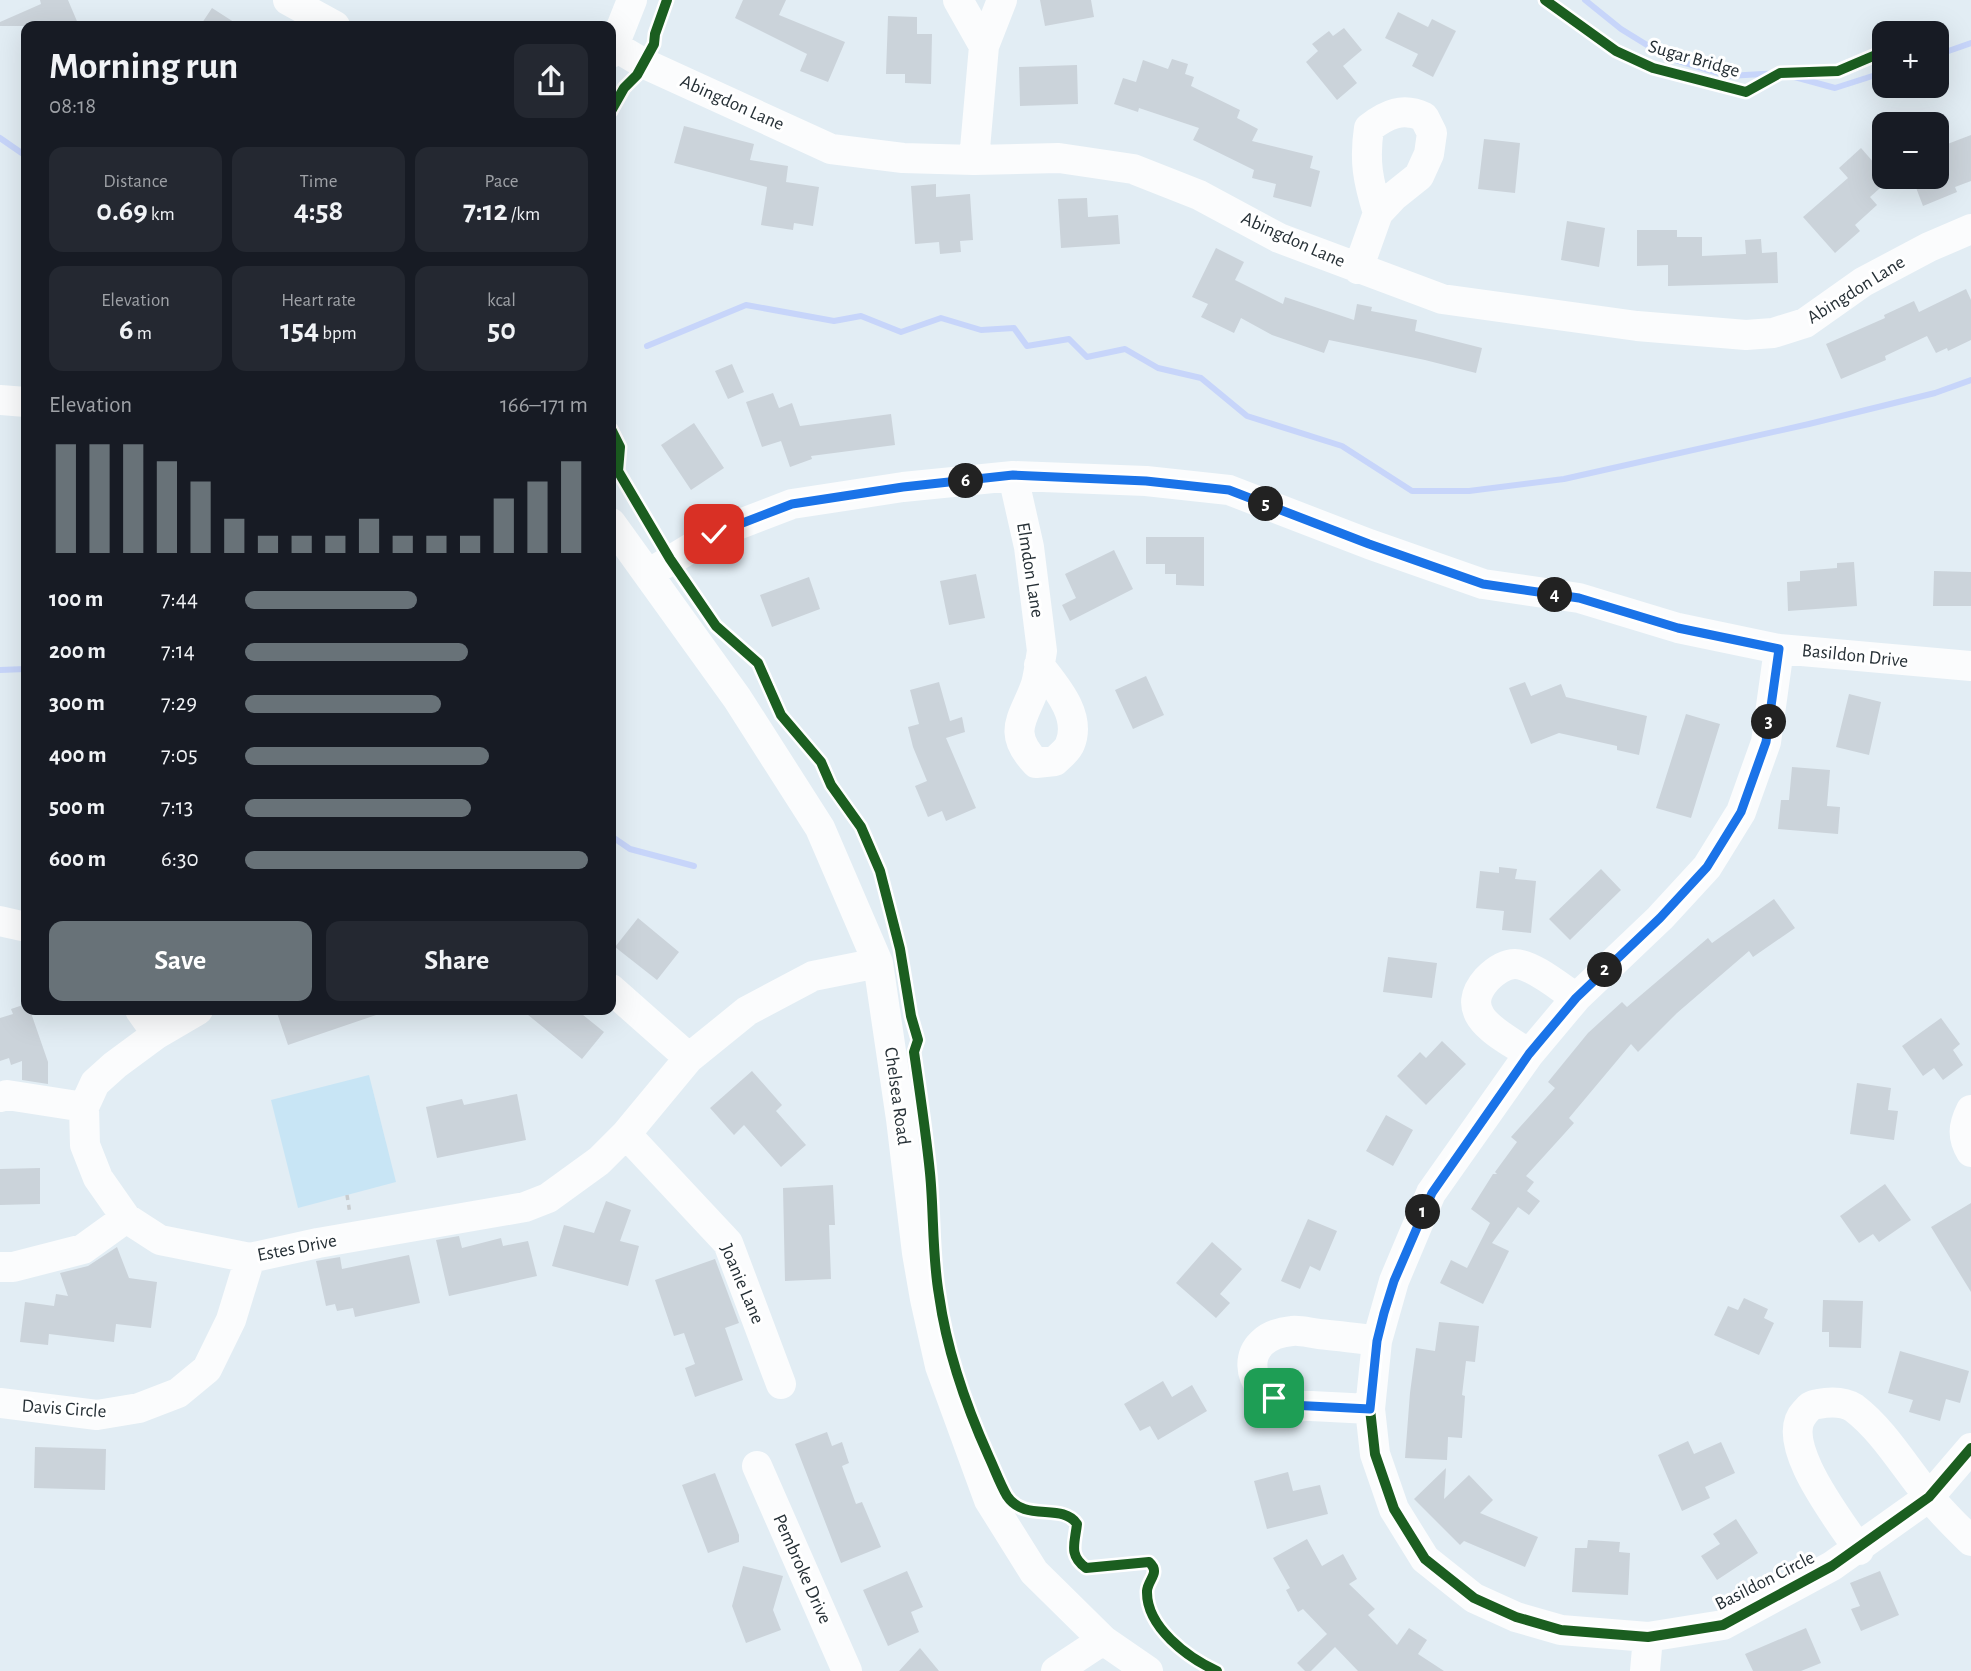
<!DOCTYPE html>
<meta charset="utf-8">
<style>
body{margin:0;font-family:"Alegreya Sans",sans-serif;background:#242831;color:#f1f3f6;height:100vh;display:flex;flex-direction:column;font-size:26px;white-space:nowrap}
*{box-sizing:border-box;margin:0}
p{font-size:23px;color:#9ea1a6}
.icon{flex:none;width:38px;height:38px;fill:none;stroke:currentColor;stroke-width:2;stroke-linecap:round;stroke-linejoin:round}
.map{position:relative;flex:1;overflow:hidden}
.sheet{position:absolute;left:21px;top:21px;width:595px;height:994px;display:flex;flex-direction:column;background:#171b24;border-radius:14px;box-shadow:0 7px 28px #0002}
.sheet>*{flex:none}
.controls{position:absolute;left:1872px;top:21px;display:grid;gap:14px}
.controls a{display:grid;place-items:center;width:77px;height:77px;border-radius:14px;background:#171b24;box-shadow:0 7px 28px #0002;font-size:35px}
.pin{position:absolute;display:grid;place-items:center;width:60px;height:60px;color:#fff;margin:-30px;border-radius:14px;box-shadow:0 4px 10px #0006}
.km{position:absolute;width:35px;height:35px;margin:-18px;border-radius:50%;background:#222;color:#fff;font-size:19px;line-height:35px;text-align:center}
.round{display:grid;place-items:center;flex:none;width:74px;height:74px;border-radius:14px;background:#242831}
.headline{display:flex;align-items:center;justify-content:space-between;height:119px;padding:0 28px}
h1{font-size:38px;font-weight:700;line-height:52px}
.figures{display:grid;grid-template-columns:repeat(3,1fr);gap:10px;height:119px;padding:7px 28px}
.figures div{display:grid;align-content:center;border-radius:14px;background:#242831;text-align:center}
.figures b{font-size:30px;font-weight:700}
.figures small{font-size:19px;font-weight:400}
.figures p{font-size:19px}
.chart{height:196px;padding:14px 28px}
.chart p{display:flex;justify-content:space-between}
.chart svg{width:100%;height:126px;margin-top:7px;stroke:#687278;stroke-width:6}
.primary-button{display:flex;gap:14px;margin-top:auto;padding:14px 28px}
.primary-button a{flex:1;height:80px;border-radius:14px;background:#687278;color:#fff;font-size:28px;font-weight:700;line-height:80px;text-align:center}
.primary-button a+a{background:#242831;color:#f1f3f6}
ul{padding:0 28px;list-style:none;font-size:23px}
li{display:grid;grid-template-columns:112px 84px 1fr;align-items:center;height:52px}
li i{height:18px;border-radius:9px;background:#687278}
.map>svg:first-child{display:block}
.green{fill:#c8e5f5}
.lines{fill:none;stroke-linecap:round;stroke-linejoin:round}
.stream{stroke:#c7d5fa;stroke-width:6}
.building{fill:#cbd3da}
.path{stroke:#c9cdd0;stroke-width:3.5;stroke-dasharray:5 5;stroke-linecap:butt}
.minor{stroke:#fbfcfd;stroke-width:30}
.cycleway-casing{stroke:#fff;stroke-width:15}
.cycleway{stroke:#1b5e20;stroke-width:10}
.route-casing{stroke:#fff;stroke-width:14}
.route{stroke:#1a73e8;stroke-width:9}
.labels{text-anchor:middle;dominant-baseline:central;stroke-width:6;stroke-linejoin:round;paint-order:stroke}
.street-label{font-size:19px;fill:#263036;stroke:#fff}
</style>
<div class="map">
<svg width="1971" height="1671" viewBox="0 0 1971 1671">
<rect width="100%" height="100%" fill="#e2edf4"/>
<!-- green -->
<path class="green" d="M 369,1075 L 396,1182 L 298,1208 L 271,1100 Z"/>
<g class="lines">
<!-- stream -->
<path class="stream" d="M 1585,0 L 1621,29 L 1668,58 L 1728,76 L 1780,73 L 1835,88 L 1885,72
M 1937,55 L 1971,43
M 0,138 L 26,156
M 647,346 L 746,305 L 834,321 L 861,316 L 901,332 L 941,318 L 981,330 L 1014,328 L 1027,346 L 1069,339 L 1087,357 L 1125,349 L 1158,368 L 1201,378 L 1247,416 L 1342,446 L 1412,491 L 1469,491 L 1564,479 L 1809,424 L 1935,393 L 1971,380
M 0,670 L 26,669
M 611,836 L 630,849 L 694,866"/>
</g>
<!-- building -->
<path class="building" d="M 40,0 L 68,0 L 79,26 L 0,26 L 0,22 L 41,4 Z
M 743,0 L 786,0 L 779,15 L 845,42 L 828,82 L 800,71 L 807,54 L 735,18 Z
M 1040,0 L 1091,0 L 1094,17 L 1045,26 Z
M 212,8 L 240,26 L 200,26 Z
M 1398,12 L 1428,27 L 1432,19 L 1456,31 L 1433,77 L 1412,66 L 1418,54 L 1385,38 Z
M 888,16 L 917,17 L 917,34 L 932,34 L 931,84 L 905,83 L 905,74 L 886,74 Z
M 1344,28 L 1362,50 L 1343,66 L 1357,83 L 1337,100 L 1306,62 L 1318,51 L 1312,44 L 1329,31 L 1333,36 Z
M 1172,59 L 1188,64 L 1185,74 L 1194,77 L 1191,86 L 1240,110 L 1237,118 L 1258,129 L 1252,141 L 1313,156 L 1310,168 L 1320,171 L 1311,207 L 1273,197 L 1276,184 L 1252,178 L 1254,170 L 1193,140 L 1199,128 L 1139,108 L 1138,112 L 1114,104 L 1123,78 L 1136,82 L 1143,60 L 1168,69 Z
M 1077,65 L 1078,104 L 1020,106 L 1019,67 Z
M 684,126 L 754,144 L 750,160 L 788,166 L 786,182 L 819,187 L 813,226 L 794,223 L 793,230 L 761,225 L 767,187 L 674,163 Z
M 1971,135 L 1971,181 L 1955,187 L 1957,192 L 1923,206 L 1912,177 L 1937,177 L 1937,148 Z
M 1484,139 L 1520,143 L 1515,193 L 1478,189 Z
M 1861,148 L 1889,180 L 1870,197 L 1877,205 L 1855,225 L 1860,231 L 1835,253 L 1803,217 L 1848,178 L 1839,168 Z
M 936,184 L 936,197 L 970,194 L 973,240 L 960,241 L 961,252 L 940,254 L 939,242 L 915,244 L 911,186 Z
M 1087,198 L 1088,217 L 1118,215 L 1120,244 L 1061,248 L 1058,199 Z
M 1567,221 L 1605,228 L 1599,267 L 1561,260 Z
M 1637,230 L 1677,230 L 1677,237 L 1702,237 L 1702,256 L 1746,254 L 1745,240 L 1761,239 L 1762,253 L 1777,252 L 1778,283 L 1668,286 L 1668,265 L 1637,266 Z
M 1216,248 L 1244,262 L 1235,280 L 1283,304 L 1285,297 L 1354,320 L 1357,304 L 1372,307 L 1371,311 L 1417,320 L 1415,331 L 1482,348 L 1476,373 L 1425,360 L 1329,340 L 1324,353 L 1272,335 L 1241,318 L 1234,333 L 1201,317 L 1208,304 L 1192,297 Z
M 1966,289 L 1971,300 L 1971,340 L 1948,351 L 1947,348 L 1936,353 L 1927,336 L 1885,356 L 1886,360 L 1841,379 L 1826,344 L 1885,318 L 1884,315 L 1914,301 L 1919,312 Z
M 732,364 L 744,392 L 728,399 L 715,371 Z
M 773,393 L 779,408 L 792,403 L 800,426 L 891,414 L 895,445 L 811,456 L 812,459 L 790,467 L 781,441 L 762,447 L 746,402 Z
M 694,423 L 724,468 L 691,490 L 661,445 Z
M 1146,537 L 1204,537 L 1204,586 L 1176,585 L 1176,574 L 1165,574 L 1165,564 L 1146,564 Z
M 1114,550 L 1133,589 L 1070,621 L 1062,605 L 1076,598 L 1065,574 Z
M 1854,562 L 1857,606 L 1788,611 L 1787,582 L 1800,581 L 1800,571 L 1837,568 L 1837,563 Z
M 1934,571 L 1971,572 L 1971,606 L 1933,606 Z
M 976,574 L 985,618 L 949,625 L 940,581 Z
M 809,577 L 820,609 L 772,627 L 760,595 Z
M 1146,676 L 1164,715 L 1133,729 L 1115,690 Z
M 939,682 L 950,721 L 962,717 L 965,732 L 946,738 L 976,808 L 946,821 L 942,811 L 928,817 L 915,786 L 927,781 L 913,747 L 908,727 L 919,724 L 910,690 Z
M 1525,682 L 1531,696 L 1561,684 L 1566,697 L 1647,716 L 1639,755 L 1617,750 L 1617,746 L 1559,733 L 1531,744 L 1509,688 Z
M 1849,694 L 1881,702 L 1869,755 L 1836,747 Z
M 1686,714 L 1720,724 L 1691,818 L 1656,808 Z
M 1792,767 L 1830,770 L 1827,806 L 1840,807 L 1838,834 L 1778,829 L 1781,800 L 1789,800 Z
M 1499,867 L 1517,869 L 1515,879 L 1536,881 L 1531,933 L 1502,930 L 1504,911 L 1476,908 L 1480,871 L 1499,873 Z
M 1601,869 L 1621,890 L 1570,940 L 1549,919 Z
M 1774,899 L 1795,928 L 1753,957 L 1749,951 L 1677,1013 L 1638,1052 L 1631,1044 L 1569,1118 L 1574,1123 L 1526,1176 L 1534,1182 L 1527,1191 L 1540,1201 L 1529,1215 L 1518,1207 L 1492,1243 L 1509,1251 L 1483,1304 L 1440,1283 L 1451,1260 L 1467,1268 L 1490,1223 L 1471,1209 L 1493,1174 L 1497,1174 L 1495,1172 L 1517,1142 L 1511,1137 L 1555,1088 L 1548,1082 L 1588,1033 L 1622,1002 L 1627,1007 L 1708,938 L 1712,943 Z
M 638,918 L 679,952 L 657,980 L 615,947 Z
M 1388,957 L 1437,963 L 1432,998 L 1383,992 Z
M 26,1004 L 26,1010 L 30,1010 L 48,1062 L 48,1084 L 22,1080 L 22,1061 L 11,1065 L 9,1058 L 0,1061 L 0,1018 L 13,1014 L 11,1009 Z
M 276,1010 L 382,1010 L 382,1013 L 288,1045 Z
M 522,1010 L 577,1010 L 604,1032 L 582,1059 Z
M 1941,1018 L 1960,1044 L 1953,1050 L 1963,1065 L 1943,1080 L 1934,1068 L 1923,1076 L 1902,1046 Z
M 1442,1041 L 1466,1064 L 1426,1105 L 1397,1076 L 1420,1052 L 1426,1058 Z
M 752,1071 L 782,1105 L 776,1111 L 806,1145 L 781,1167 L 744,1125 L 734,1135 L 710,1108 Z
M 1857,1083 L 1891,1088 L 1888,1110 L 1898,1111 L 1894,1140 L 1850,1134 Z
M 517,1094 L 526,1140 L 437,1158 L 426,1107 L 462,1099 L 464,1105 Z
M 1386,1115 L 1413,1130 L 1393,1166 L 1366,1151 Z
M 40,1168 L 40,1204 L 0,1205 L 0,1169 Z
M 1885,1184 L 1911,1220 L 1879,1242 L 1873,1234 L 1859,1243 L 1840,1216 Z
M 833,1185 L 835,1225 L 829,1225 L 831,1279 L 785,1281 L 783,1188 Z
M 606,1201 L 631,1210 L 620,1241 L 639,1246 L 628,1286 L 552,1266 L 564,1225 L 594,1233 Z
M 1971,1203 L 1971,1292 L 1931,1227 Z
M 1308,1219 L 1337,1231 L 1320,1271 L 1310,1266 L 1300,1289 L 1281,1281 Z
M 459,1236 L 462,1248 L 501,1238 L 503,1246 L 528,1241 L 537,1276 L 449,1296 L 436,1240 Z
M 1212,1242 L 1242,1269 L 1220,1294 L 1230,1303 L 1216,1318 L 1176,1283 Z
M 117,1247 L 129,1278 L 157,1282 L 151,1328 L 116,1324 L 114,1342 L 49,1334 L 48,1345 L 20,1342 L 25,1302 L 54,1306 L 56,1294 L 68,1296 L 60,1273 L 88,1266 Z
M 409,1255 L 420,1303 L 355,1317 L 353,1308 L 337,1311 L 335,1304 L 326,1306 L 316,1261 L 340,1257 L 342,1269 Z
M 715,1259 L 739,1323 L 725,1328 L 743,1380 L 695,1397 L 685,1368 L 695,1364 L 684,1333 L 674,1336 L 655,1280 Z
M 1744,1298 L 1768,1309 L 1764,1318 L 1774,1323 L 1759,1355 L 1714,1335 L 1728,1306 L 1738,1310 Z
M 1823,1300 L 1863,1301 L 1861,1348 L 1829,1347 L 1829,1332 L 1822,1332 Z
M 1439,1322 L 1479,1326 L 1475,1362 L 1466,1361 L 1462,1395 L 1465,1396 L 1462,1438 L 1448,1437 L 1447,1460 L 1405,1458 L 1410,1393 L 1416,1348 L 1435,1351 Z
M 1900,1351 L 1969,1371 L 1960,1403 L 1946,1399 L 1940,1421 L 1909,1412 L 1913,1400 L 1888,1393 Z
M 1163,1381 L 1172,1397 L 1192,1385 L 1207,1411 L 1158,1440 L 1150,1426 L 1140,1431 L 1124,1404 Z
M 827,1432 L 832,1446 L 842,1442 L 849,1463 L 842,1466 L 856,1504 L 862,1502 L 881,1547 L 841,1563 L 795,1444 Z
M 1688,1441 L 1694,1454 L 1721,1442 L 1735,1473 L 1705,1487 L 1710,1498 L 1682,1511 L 1658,1455 Z
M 35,1447 L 106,1449 L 105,1490 L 34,1488 Z
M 1446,1468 L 1444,1499 L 1469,1475 L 1493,1500 L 1480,1513 L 1538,1537 L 1525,1567 L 1464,1541 L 1460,1545 L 1414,1499 Z
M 1288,1472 L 1293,1491 L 1320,1485 L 1328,1514 L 1267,1529 L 1254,1481 Z
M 715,1473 L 739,1535 L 739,1542 L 708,1553 L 682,1485 Z
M 1736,1519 L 1758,1553 L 1717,1580 L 1701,1556 L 1720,1544 L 1713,1534 Z
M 1307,1539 L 1322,1566 L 1343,1554 L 1357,1579 L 1349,1584 L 1375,1609 L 1368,1615 L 1397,1645 L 1409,1628 L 1427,1640 L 1418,1654 L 1444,1671 L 1358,1671 L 1335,1647 L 1311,1671 L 1305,1671 L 1297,1663 L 1327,1634 L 1303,1609 L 1298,1612 L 1286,1590 L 1290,1588 L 1273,1558 Z
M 1588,1540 L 1620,1542 L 1619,1552 L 1630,1553 L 1628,1595 L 1572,1592 L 1575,1548 L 1587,1548 Z
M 743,1566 L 783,1576 L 773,1610 L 781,1630 L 746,1643 L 732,1606 Z
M 907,1571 L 923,1607 L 911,1612 L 919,1632 L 888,1646 L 863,1590 Z
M 1880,1571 L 1899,1615 L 1861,1631 L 1851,1609 L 1860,1606 L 1850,1583 Z
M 1806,1628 L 1821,1663 L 1801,1671 L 1753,1671 L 1745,1654 Z
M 920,1648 L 939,1671 L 899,1671 Z"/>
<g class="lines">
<!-- path -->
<path class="path" d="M 347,1195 L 350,1214"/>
<!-- minor -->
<path class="minor" d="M 288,0 L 335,26
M 958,0 L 984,46
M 614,46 L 643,63 L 831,149 L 903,158 L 974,160 L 1059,158 L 1133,169 L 1199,195 L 1279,238 L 1442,299 L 1637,326 L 1746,335 L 1773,333 L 1805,323 L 1863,282 L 1929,247 L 1971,229
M 611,53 L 632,0
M 974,160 L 984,46 L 1002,0
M 1358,269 L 1378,213 L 1394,196 L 1419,176 L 1429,154 L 1432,133 L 1424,117 C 1403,107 1387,114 1369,128 C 1364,161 1368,181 1378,213
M 0,400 L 26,402
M 1013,476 L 1029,547 L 1042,651 C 1040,662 1039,673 1036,684 C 1025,717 1005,731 1036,763 L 1055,761 C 1060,756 1068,750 1070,744 C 1082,715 1055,686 1039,665
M 611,523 L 737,698 L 820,828 L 878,963 L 901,1119 L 917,1253 L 925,1299 L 940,1366 L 989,1500 L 1034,1572 L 1103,1640 L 1148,1671
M 648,574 L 714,534 L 792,504 L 903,487 L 1013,476 L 1146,481 L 1229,490 L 1369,544 L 1483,584 L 1579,598 L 1678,628 L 1779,649 L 1971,666
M 1779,649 L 1766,742 L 1741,812 L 1707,867 L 1660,918 L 1576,998 L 1529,1054 L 1431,1193 L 1394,1281 L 1377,1341 L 1370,1409 L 1375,1454 L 1394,1509 L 1425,1559 L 1474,1598 L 1516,1617 L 1561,1630 L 1648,1637 L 1723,1625 L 1832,1566 L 1929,1497 L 1971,1448
M 0,921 L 26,927
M 611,989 L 689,1058
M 140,1010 L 157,1034
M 198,1010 L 157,1034 L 115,1065 L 95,1083 L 84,1107 L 85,1145 L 98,1178 L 126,1218 L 160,1240 L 250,1258 L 318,1243 L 525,1207 L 548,1198 L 599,1161 L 626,1134 L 689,1058 L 747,1011 L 813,976 L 878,963
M 1529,1054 C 1504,1036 1454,1016 1487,979 C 1494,972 1505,964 1515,964 C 1532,964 1561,988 1576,998
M 0,1097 L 7,1095 L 84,1107
M 1971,1110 C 1963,1126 1962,1137 1971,1152
M 626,1134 L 728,1243 L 781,1384
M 0,1267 L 13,1267 L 83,1249 L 126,1218
M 0,1403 L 97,1415 L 139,1408 L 178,1393 L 207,1369 L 231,1320 L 250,1258
M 1370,1409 C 1350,1408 1331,1407 1311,1406 C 1305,1406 1296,1407 1290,1405 C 1242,1393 1237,1336 1292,1331 C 1300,1330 1310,1333 1319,1334 C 1338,1336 1358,1338 1377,1341
M 757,1466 L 847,1671
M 1859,1550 C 1842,1523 1776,1442 1805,1412 C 1809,1407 1811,1405 1818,1404 C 1829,1402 1843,1401 1854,1408 C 1883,1430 1904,1466 1927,1494 C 1940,1511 1956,1526 1971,1541
M 1056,1671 L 1103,1640
M 1645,1671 L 1648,1637"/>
<!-- cycleway casing -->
<g class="cycleway-casing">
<path id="cycleway" d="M 1545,0 L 1616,51 L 1653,68 L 1746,92 L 1780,73 L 1838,71 L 1885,51
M 611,111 L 624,88 L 637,75 L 654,44 L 655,34 L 667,0
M 611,429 L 620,447 L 618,471 L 670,559 L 716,626 L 758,663 L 781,715 L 821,762 L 831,785 L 861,827 L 880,871 L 900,949 L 911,1016 L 918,1040 L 914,1052 C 920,1093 926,1133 930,1173 C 934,1214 932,1255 939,1295 C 947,1352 966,1406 989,1457 C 995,1470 1000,1484 1007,1496 C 1025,1523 1062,1502 1077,1524 C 1075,1543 1068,1555 1086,1568 L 1149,1562 C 1161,1573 1148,1579 1147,1591 C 1146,1627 1188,1658 1217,1671
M 1779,649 L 1766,742 L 1741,812 L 1707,867 L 1660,918 L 1576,998 L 1529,1054 L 1431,1193 L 1394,1281 L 1377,1341 L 1370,1409 L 1375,1454 L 1394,1509 L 1425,1559 L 1474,1598 L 1516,1617 L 1561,1630 L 1648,1637 L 1723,1625 L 1832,1566 L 1929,1497 L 1971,1448"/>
</g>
<!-- cycleway -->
<use href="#cycleway" class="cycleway"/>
</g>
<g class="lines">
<!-- route casing -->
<g class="route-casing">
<path id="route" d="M 714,534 L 792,504 L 903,487 L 1013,475 L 1146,481 L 1229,490 L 1369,544 L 1483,584 L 1579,598 L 1678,628 L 1779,649 L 1766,742 L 1741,812 L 1707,867 L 1660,918 L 1576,998 L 1529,1054 L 1432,1193 L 1394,1281 L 1384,1313 L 1377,1341 L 1370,1409 L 1290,1405 L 1274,1398"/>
</g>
<!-- route -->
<use href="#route" class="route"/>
</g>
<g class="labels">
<!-- street labels -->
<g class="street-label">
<text transform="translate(1694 59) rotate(16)">Sugar Bridge</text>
<text transform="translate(732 103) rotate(24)">Abingdon Lane</text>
<text transform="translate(1293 240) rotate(24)">Abingdon Lane</text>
<text transform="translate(1856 290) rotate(-32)">Abingdon Lane</text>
<text transform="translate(1030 570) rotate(81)">Elmdon Lane</text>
<text transform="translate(1855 656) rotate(6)">Basildon Drive</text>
<text transform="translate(897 1096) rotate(82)">Chelsea Road</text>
<text transform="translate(297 1248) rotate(-11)">Estes Drive</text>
<text transform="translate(742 1284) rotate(67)">Joanie Lane</text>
<text transform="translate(64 1409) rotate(4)">Davis Circle</text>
<text transform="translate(802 1569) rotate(66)">Pembroke Drive</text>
<text transform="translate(1765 1581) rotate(-27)">Basildon Circle</text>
</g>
</g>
</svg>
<div class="controls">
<a>+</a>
<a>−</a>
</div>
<div class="pin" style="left:1274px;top:1398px;background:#1e9e55"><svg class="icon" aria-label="arrive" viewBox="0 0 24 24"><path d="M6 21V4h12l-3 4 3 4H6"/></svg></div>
<div class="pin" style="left:714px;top:534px;background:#d93025"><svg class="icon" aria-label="check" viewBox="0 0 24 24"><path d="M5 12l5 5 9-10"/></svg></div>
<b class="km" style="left:1423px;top:1212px">1</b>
<b class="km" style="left:1605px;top:970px">2</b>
<b class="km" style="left:1769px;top:722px">3</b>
<b class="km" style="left:1555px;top:595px">4</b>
<b class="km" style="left:1266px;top:504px">5</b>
<b class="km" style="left:966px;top:481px">6</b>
<section class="sheet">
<div class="headline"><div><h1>Morning run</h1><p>08:18</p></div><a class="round"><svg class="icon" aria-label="share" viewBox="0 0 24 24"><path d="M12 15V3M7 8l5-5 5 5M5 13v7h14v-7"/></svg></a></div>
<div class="figures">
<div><p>Distance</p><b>0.69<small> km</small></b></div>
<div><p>Time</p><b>4:58</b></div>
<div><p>Pace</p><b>7:12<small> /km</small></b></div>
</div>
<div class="figures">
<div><p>Elevation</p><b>6<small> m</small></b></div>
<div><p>Heart rate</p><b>154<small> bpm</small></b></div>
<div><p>kcal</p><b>50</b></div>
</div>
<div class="chart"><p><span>Elevation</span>166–171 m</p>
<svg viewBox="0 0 160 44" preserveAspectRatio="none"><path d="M5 44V6M15 44V6M25 44V6M35 44V12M45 44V19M55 44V32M65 44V38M75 44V38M85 44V38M95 44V32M105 44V38M115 44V38M125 44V38M135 44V25M145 44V19M155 44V12"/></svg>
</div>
<ul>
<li><b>100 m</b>7:44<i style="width:50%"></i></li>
<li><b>200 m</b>7:14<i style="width:65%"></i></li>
<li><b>300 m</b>7:29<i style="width:57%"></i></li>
<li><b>400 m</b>7:05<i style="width:71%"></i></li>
<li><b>500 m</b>7:13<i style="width:66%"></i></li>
<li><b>600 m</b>6:30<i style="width:100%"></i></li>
</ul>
<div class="primary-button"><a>Save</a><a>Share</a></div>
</section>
</div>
